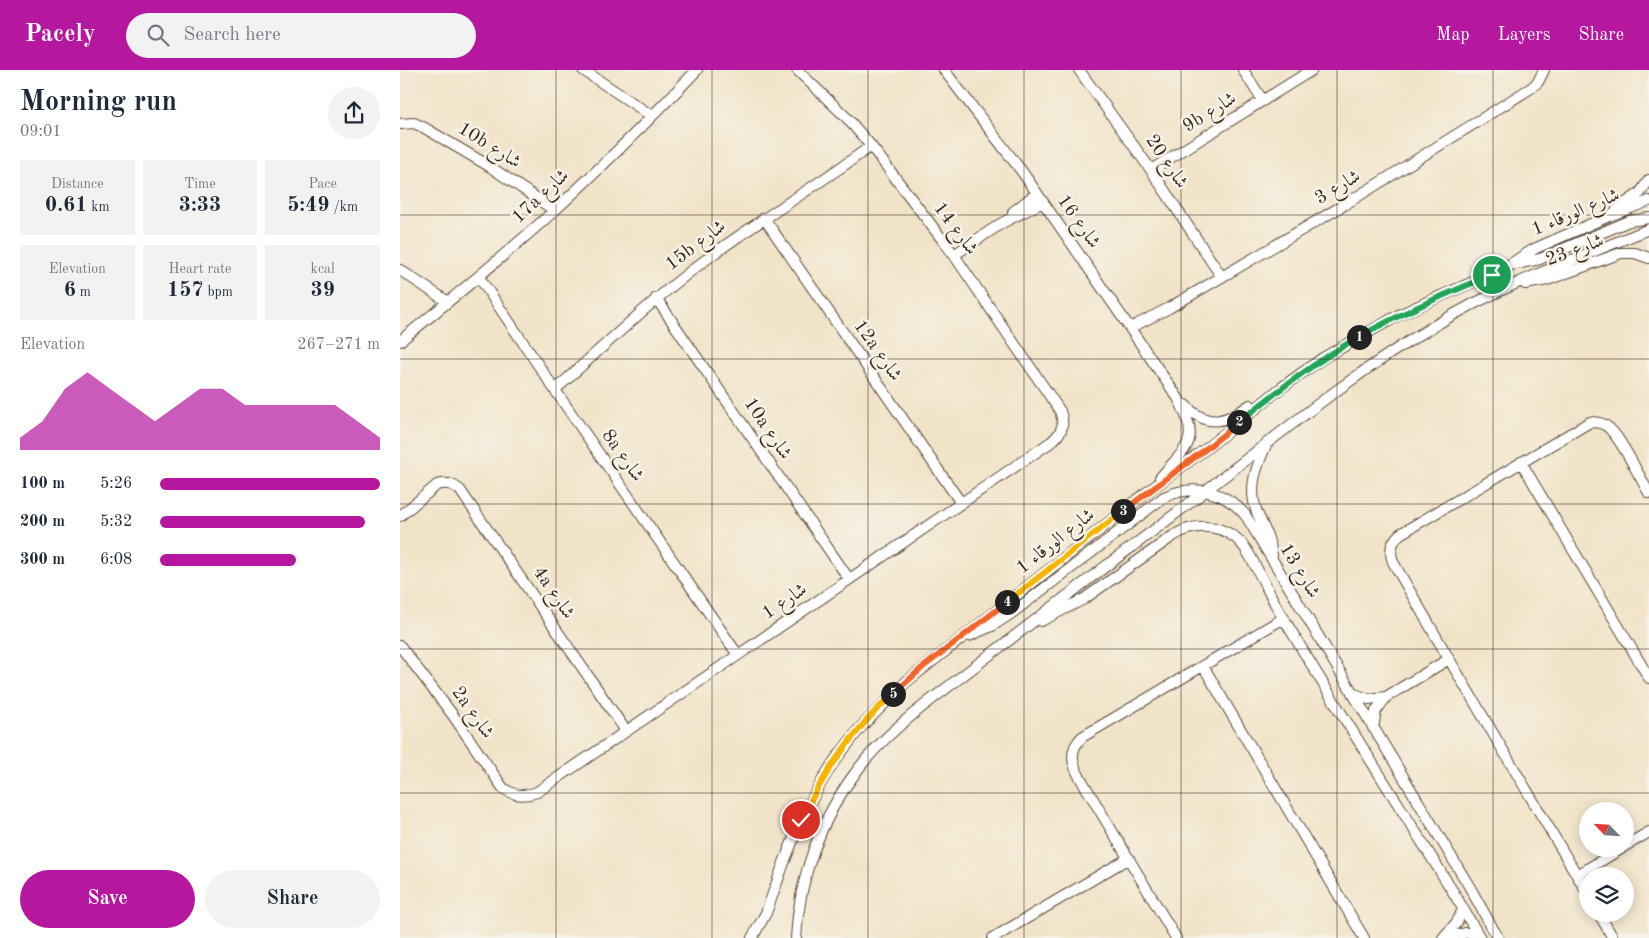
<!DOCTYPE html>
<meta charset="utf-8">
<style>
body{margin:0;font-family:"Old Standard TT",Amiri,serif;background:#f2f2f3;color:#1f2937;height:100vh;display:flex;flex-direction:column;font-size:19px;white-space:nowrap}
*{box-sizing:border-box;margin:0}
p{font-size:16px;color:#747a83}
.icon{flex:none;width:28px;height:28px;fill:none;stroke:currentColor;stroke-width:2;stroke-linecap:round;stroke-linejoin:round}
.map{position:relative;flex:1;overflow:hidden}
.side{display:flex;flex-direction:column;background:#fff;width:400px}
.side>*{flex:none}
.needle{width:32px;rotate:295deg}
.tools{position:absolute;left:1179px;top:732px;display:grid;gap:10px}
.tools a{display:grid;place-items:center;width:55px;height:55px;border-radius:50%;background:#fff;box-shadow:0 2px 12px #0003;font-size:25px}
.pin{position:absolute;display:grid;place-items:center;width:42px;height:42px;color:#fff;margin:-21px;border:2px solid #fff;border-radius:50%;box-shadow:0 1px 5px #0007}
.km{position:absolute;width:25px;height:25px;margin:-12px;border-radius:50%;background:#222;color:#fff;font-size:14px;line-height:25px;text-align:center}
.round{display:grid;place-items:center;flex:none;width:52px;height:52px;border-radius:26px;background:#f2f2f3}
.overview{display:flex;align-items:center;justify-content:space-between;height:85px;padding:0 20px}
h1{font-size:28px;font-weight:600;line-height:38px}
.metrics{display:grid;grid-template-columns:repeat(3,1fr);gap:8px;height:85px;padding:5px 20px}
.metrics div{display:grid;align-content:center;border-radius:0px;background:#f2f2f3;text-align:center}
.metrics b{font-size:21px;font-weight:600}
.metrics small{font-size:14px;font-weight:400}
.metrics p{font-size:14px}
.chart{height:140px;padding:10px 20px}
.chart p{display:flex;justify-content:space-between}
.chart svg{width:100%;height:90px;margin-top:5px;fill:#b5179e;opacity:.7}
.cta{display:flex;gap:10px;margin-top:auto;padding:10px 20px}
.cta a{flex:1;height:58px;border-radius:30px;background:#b5179e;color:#fff;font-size:20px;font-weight:600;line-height:58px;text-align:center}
.cta a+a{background:#f2f2f3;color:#1f2937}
ul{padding:0 20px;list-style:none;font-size:16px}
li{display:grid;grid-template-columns:80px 60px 1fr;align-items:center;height:38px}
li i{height:12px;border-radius:6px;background:#b5179e}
header{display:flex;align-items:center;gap:30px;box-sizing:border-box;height:70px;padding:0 25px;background:#b5179e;color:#fff}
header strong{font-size:24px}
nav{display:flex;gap:28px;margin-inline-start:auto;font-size:18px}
.search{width:350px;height:45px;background:#f2f2f3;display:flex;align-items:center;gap:12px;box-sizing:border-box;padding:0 18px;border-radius:28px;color:#747a83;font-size:19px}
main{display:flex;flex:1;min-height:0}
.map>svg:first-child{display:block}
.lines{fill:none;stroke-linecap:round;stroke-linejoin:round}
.minor-casing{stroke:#564638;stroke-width:12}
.minor{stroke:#fff;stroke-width:10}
.split-1-casing{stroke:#fff;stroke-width:10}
.split-2-casing{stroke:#fff;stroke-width:10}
.split-3-casing{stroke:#fff;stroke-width:10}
.split-4-casing{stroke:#fff;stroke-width:10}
.split-5-casing{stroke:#fff;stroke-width:10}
.split-6-casing{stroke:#fff;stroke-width:10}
.split-1{stroke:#22a559;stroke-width:6}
.split-2{stroke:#22a559;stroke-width:6}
.split-3{stroke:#f0652b;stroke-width:6}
.split-4{stroke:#f5b400;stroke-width:6}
.split-5{stroke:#f0652b;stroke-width:6}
.split-6{stroke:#f5b400;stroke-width:6}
.grid{fill:none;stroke:#3b2a1e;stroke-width:1;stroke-opacity:0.55}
.labels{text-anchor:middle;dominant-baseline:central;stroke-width:5;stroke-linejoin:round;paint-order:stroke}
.street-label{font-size:19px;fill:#3b2a1e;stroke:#f7f3e8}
</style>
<header>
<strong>Pacely</strong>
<div class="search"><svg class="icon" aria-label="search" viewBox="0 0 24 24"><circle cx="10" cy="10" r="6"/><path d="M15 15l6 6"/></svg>Search here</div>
<nav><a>Map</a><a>Layers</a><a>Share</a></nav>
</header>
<main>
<section class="side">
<div class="overview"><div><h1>Morning run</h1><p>09:01</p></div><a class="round"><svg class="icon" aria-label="share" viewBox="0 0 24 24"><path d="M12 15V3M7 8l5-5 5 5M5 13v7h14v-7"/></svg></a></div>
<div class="metrics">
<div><p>Distance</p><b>0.61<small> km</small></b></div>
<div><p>Time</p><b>3:33</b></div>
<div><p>Pace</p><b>5:49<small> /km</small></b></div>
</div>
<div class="metrics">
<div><p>Elevation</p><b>6<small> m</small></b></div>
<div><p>Heart rate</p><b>157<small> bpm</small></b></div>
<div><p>kcal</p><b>39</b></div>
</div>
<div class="chart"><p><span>Elevation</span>267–271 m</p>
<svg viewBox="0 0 160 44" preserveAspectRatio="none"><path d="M0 44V38L10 30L20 14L30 6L40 14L50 22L60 30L70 22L80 14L90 14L100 22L110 22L120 22L130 22L140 22L150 30L160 38V44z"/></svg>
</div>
<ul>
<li><b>100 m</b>5:26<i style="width:100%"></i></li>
<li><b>200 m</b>5:32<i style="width:93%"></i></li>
<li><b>300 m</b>6:08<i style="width:62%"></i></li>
</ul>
<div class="cta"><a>Save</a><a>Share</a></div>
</section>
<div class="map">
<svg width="1249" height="868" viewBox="0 0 1249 868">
<rect width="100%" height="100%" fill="#f7f3e8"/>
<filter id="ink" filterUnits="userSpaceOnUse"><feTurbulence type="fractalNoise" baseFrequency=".02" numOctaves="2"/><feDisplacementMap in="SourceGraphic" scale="10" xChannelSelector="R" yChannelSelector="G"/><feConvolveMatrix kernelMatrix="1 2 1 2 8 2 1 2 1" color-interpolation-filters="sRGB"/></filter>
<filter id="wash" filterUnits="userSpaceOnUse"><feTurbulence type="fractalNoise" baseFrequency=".0096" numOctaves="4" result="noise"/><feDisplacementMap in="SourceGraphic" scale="20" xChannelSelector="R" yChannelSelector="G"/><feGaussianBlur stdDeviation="1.12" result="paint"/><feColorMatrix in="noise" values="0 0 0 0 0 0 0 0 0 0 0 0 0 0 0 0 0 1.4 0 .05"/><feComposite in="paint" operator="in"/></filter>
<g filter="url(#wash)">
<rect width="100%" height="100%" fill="#f1e3c8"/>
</g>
<g filter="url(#ink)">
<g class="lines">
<!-- minor casing -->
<g class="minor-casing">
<path id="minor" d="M 183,0 L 252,46
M 544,0 L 623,103 L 778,328 C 801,372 788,375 760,408
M 679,0 L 751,100 L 821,206
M 843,0 L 863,31
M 0,54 L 14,53 L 23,57 L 89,96 L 154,140
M 751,100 L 912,0
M 1217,139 L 1240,123 L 1249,110
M 613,142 L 637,123
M 364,148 L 561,433
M 554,185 L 602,153 L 643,132
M 1111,195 L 1140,189 L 1229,151 L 1249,148
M 0,200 L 48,232
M 79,207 L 155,320 L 338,585
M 1125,214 L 1147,210 L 1221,183 L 1235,183 L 1249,188
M 256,228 L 449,509
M 730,258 L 769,238 L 944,135 L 1131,18 L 1138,12 L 1144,0
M 0,271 C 52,229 104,186 154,141 C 203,96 251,48 297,0
M 155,320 C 205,275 254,228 308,188 C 361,149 418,115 471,76
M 785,335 C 808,359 826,352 850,335
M 867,373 C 856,397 847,419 858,445 C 864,458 870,470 872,485
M 1121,392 L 1249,608
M 0,446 L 37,415 C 47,412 52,414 60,420 L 226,661
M 641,551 L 684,529 L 773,466 C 792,454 817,453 836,468 C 846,476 851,488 857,499 C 866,516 874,533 884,549 C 939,642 998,733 1055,825 L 1080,868
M 569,566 L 592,556 L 612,543 L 764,427 C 793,414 825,420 846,446 L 1069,816 L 1098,868
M 0,576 L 52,644 L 103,718 C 114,726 124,727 137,722 L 651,372 C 662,363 665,355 660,341 L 554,185 L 471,76 L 447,48 L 397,0
M 803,596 L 964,868
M 952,623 L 968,629 L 986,627 L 1049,589
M 973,658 L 976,641 L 986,627
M 1225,776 L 1249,762
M 1177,805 L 1221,779
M 1188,824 L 1049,589 L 993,492 C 989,481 991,472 1000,464 L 1190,352 C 1197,352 1204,353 1209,358 C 1222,370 1239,406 1249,423
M 1199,844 L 1213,868
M 352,868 L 366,843 L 385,790 L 401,750 L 422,711 L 433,693 L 460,658 L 506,612 L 750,420 L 807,378 L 881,318 L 923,288 L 999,245 L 1034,229 L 1101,200 L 1134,179 L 1209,146 L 1249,131
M 396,868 C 399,806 421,747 459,698 C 487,662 522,637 557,610 C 597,579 637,549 676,519 C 719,486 763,454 805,421 C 880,364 952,304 1034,256 C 1101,215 1177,189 1249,159
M 593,868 L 729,788
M 776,868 L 678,704 C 671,691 670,679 682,667 L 884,548
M 1043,868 L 1057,852 L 1063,839
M 1046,868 L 1065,863 L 1077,863"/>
</g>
<!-- minor -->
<use href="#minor" class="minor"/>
</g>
</g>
<g class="lines" filter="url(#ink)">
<!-- split-1 casing -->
<g class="split-1-casing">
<path id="split-1" d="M 959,267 C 1003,242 1045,224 1092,205"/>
</g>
<!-- split-2 casing -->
<g class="split-2-casing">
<path id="split-2" d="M 839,352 C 878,320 916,291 959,267"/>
</g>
<!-- split-3 casing -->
<g class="split-3-casing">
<path id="split-3" d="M 723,441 L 807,378 L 839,352"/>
</g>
<!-- split-4 casing -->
<g class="split-4-casing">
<path id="split-4" d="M 607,532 L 723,441"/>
</g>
<!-- split-5 casing -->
<g class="split-5-casing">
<path id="split-5" d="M 493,624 L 522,598 L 607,532"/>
</g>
<!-- split-6 casing -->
<g class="split-6-casing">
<path id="split-6" d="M 401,750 C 424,703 454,659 493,624"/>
</g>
<!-- split-1 -->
<use href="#split-1" class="split-1"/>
<!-- split-2 -->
<use href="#split-2" class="split-2"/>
<!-- split-3 -->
<use href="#split-3" class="split-3"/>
<!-- split-4 -->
<use href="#split-4" class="split-4"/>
<!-- split-5 -->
<use href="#split-5" class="split-5"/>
<!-- split-6 -->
<use href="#split-6" class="split-6"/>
</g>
<!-- grid -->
<path class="grid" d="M 156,0 L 156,868M 312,0 L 312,868M 468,0 L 468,868M 624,0 L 624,868M 781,0 L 781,868M 937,0 L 937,868M 1093,0 L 1093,868M 0,145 L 1249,145M 0,289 L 1249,289M 0,434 L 1249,434M 0,579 L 1249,579M 0,723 L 1249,723"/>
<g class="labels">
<!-- street labels -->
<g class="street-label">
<text transform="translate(810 43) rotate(-32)">9b شارع</text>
<text transform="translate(89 76) rotate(32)">10b شارع</text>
<text transform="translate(766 92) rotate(56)">شارع 20</text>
<text transform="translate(938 118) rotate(-31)">شارع 3</text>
<text transform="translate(141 127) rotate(-43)">17a شارع</text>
<text transform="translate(1176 143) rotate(-23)">شارع الورقاء 1</text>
<text transform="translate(678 152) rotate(55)">شارع 16</text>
<text transform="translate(555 159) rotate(53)">شارع 14</text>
<text transform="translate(296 176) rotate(-37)">15b شارع</text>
<text transform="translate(1175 181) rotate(-20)">شارع 23</text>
<text transform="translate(477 281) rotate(55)">12a شارع</text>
<text transform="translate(367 359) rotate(56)">10a شارع</text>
<text transform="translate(222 386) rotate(55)">8a شارع</text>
<text transform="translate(656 472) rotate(-38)">شارع الورقاء 1</text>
<text transform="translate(899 501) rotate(59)">شارع 13</text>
<text transform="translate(153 523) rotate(56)">4a شارع</text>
<text transform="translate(385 532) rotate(-34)">شارع 1</text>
<text transform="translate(72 643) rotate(55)">2a شارع</text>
</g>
</g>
</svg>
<div class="tools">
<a><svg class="needle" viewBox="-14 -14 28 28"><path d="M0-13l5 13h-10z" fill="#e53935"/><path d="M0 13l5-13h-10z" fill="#747a83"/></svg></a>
<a><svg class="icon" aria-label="layers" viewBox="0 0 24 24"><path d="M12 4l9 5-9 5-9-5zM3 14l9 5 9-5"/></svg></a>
</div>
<div class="pin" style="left:1092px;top:205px;background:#1e9e55"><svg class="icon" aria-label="arrive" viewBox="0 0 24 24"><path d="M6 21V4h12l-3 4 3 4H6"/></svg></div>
<div class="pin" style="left:401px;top:750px;background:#d93025"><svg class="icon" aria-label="check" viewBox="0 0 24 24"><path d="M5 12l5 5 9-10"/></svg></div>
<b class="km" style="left:959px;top:267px">1</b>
<b class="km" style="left:839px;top:352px">2</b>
<b class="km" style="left:723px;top:441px">3</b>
<b class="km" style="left:607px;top:532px">4</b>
<b class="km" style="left:493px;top:624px">5</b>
</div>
</main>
